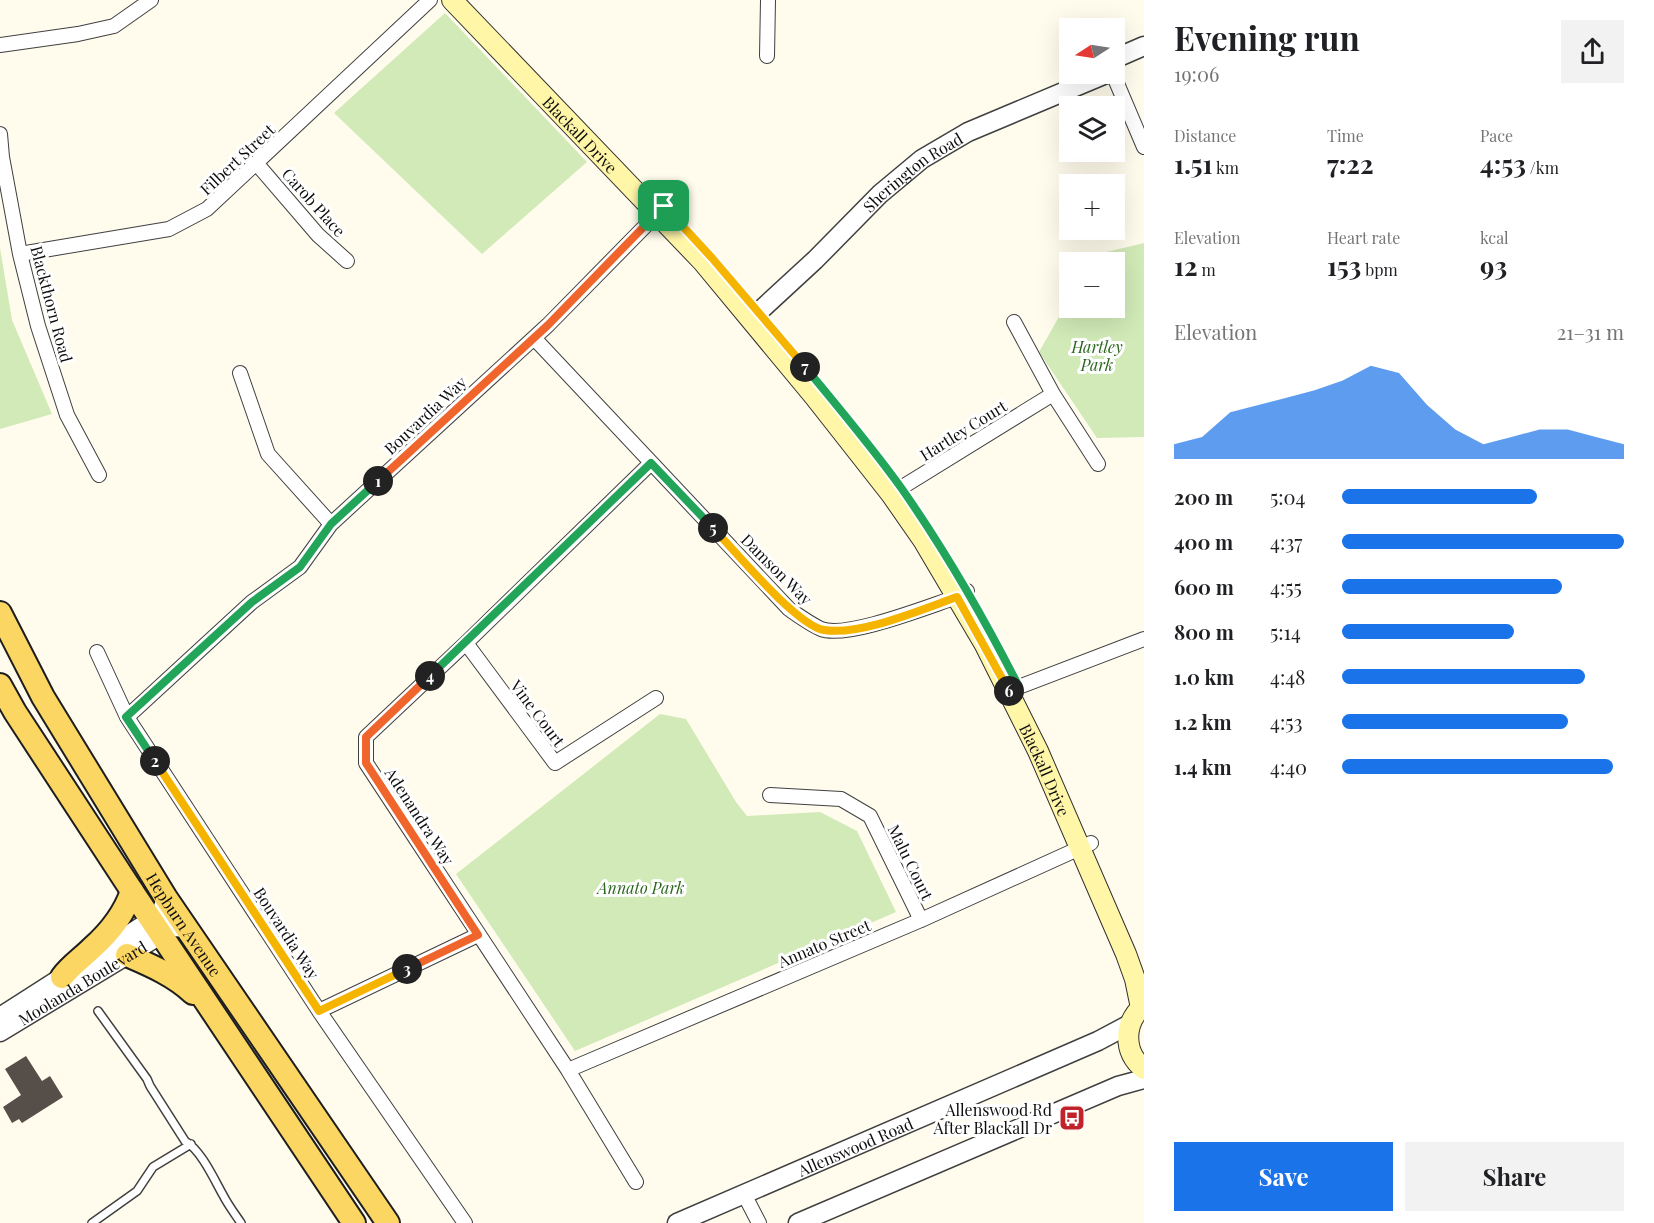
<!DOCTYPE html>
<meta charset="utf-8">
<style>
body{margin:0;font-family:"Playfair Display",serif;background:#f2f2f2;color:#202124;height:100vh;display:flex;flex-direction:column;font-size:22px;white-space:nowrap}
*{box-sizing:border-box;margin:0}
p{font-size:20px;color:#757577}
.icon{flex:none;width:33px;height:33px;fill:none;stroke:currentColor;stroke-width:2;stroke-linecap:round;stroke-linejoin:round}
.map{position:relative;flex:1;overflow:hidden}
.panel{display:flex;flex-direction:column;background:#fff;width:510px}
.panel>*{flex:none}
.needle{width:39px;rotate:258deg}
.fabs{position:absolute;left:1059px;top:18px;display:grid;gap:12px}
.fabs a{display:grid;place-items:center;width:66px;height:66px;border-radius:0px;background:#fff;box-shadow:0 6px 24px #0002;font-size:30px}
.pin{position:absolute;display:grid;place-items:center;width:51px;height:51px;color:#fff;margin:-26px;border-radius:12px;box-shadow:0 3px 9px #0006}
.km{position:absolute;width:30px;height:30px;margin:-15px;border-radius:50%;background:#222;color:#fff;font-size:16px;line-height:30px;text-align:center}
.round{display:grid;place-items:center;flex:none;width:63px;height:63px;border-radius:0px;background:#f2f2f2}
.summary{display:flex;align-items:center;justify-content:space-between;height:102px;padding:0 30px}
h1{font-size:33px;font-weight:700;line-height:45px}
.figures{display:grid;grid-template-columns:repeat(3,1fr);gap:9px;height:102px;padding:6px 30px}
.figures div{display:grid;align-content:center}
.figures b{font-size:26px;font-weight:700}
.figures small{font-size:16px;font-weight:400}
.figures p{font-size:16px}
.chart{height:168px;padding:12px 30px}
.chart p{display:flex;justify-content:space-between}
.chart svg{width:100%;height:108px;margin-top:6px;fill:#1a73e8;opacity:.7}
.button{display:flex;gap:12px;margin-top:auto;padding:12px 30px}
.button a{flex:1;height:69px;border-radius:0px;background:#1a73e8;color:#fff;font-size:24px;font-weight:700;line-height:69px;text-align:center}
.button a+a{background:#f2f2f2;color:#202124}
ul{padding:0 30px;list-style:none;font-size:20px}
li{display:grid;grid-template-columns:96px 72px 1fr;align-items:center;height:45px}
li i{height:15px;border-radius:8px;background:#1a73e8}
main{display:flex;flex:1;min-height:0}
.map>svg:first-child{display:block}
.green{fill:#d1eab7}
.building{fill:#564e49}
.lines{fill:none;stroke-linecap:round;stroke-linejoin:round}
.service-casing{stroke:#404040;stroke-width:10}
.minor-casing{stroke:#404040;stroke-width:16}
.tertiary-casing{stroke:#404040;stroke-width:21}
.secondary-casing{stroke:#2f2f2f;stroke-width:22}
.primary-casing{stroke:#1e1e1e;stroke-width:26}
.service{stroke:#fff;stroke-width:7}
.minor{stroke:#fff;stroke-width:14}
.tertiary{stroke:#fff;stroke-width:18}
.secondary{stroke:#fff6a8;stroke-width:20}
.primary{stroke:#fbd662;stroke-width:22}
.split-1-casing{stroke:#fff;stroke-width:12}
.split-2-casing{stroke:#fff;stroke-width:12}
.split-3-casing{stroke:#fff;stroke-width:12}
.split-4-casing{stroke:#fff;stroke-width:12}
.split-5-casing{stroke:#fff;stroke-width:12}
.split-6-casing{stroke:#fff;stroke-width:12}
.split-7-casing{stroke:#fff;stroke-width:12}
.split-8-casing{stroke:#fff;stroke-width:12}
.split-1{stroke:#f0652b;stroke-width:8}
.split-2{stroke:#22a559;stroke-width:8}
.split-3{stroke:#f5b400;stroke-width:8}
.split-4{stroke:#f0652b;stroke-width:8}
.split-5{stroke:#22a559;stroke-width:8}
.split-6{stroke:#f5b400;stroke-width:8}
.split-7{stroke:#22a559;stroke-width:8}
.split-8{stroke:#f5b400;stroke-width:8}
.labels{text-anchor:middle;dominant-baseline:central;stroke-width:6;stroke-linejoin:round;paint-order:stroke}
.street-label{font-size:16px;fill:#0d0d0d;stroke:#fff}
.park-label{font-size:16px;font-style:italic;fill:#2b661c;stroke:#fff}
.poi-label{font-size:16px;fill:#0d0d0d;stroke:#fff;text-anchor:end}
</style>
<main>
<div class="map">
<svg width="1144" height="1223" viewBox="0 0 1144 1223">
<rect width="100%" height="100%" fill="#fffced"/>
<!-- green -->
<path class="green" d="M 445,13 L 587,162 L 482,254 L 334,113 Z
M 1144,243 L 1144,437 L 1097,438 L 1039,352 L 1069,299 L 1070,308 L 1114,308 L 1114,262 L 1090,262 L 1094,255 Z
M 0,248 L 12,320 L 52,414 L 0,429 Z
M 660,714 L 686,719 L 736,802 L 747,816 L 820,812 L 857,831 L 896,912 L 575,1051 L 456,874 Z"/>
<!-- building -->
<path class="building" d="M 26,1056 L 42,1081 L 50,1076 L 63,1097 L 22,1123 L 19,1119 L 12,1123 L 3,1107 L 21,1095 L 5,1069 Z"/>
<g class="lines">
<!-- service casing -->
<g class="service-casing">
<path id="service" d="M 98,1011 L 147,1079 L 150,1086 L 185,1141 C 201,1150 214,1179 223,1195 C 228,1205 235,1214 241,1223
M 92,1223 L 137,1191 L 153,1167 L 191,1144"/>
</g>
<!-- minor casing -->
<g class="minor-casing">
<path id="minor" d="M 0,45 L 78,34 L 114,26 L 151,0
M 767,56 L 768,0
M 1113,74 L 1144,147
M 0,134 L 2,157 L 20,254 L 38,326 L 67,415 L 99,475
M 257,164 L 318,235 L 347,261
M 20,254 L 169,229 L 207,209 L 430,0
M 1014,322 L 1053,394 L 1098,464
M 534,338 L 789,609 C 799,616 810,624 821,629 C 847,639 929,606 957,597 L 967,591
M 240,373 L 268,454 L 331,524
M 891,494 L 1053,394
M 466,643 L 555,763 L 656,698
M 97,652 L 127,717
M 1008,691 L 1144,639
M 770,795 L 841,799 L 870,816 L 921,920
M 319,1011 L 478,935
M 568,1070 L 921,920 L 1091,843
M 636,1182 L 568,1070 L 366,763 L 366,737 L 466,643 L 651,463
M 744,1194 L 759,1223
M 465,1223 L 319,1011 L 127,717 L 252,602 L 300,567 L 331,524 L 548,325 L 665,206"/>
</g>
<!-- tertiary casing -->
<g class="tertiary-casing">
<g id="tertiary">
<path d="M 1114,59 L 1144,46"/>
<path id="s1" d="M 751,319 L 815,260 L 880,194 L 922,159 L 968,132 L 1106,74"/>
<path d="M 0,1017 L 145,924 L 185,928"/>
<path id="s2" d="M 0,1032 L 152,940 L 166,898"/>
<path id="s3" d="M 677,1223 L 1098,1041 L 1130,1024"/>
<path d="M 798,1223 L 1118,1086 L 1144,1079"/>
</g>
</g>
<!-- secondary casing -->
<g class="secondary-casing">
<g id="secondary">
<path id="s4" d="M 452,0 L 703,262 L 814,396 L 891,494 L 923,540 L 985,645 L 1038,751 L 1126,954 L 1135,979 L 1141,1008"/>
<path d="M 1144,1005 C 1123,1023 1123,1052 1144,1069"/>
</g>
</g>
<!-- primary casing -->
<g class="primary-casing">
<g id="primary">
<path id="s5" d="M 0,613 L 43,697 L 166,898 L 388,1223"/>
<path d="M 0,685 L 15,712 L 132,891 L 354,1223"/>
<path d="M 127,955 C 150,965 174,975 193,993"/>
<path d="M 62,977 C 71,965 81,959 92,948 C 110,932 124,915 132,891"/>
</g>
</g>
<!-- service -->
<use href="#service" class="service"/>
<!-- minor -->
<use href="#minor" class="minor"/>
<!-- tertiary -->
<use href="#tertiary" class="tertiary"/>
<!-- secondary -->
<use href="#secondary" class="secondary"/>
<!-- primary -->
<use href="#primary" class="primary"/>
</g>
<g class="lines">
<!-- split-1 casing -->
<g class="split-1-casing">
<path id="split-1" d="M 378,481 L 548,325 L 664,206"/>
</g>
<!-- split-2 casing -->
<g class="split-2-casing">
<path id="split-2" d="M 155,761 L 126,717 L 252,602 L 300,567 L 331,524 L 378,481"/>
</g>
<!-- split-3 casing -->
<g class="split-3-casing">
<path id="split-3" d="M 155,761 L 319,1011 L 407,969"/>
</g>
<!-- split-4 casing -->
<g class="split-4-casing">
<path id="split-4" d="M 407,969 L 478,935 L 366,763 L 366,737 L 430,676"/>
</g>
<!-- split-5 casing -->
<g class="split-5-casing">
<path id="split-5" d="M 430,676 L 651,463 L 713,528"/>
</g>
<!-- split-6 casing -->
<g class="split-6-casing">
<path id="split-6" d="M 713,528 C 735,551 796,625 824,630 C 860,636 923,609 957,597 L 1009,691"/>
</g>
<!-- split-7 casing -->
<g class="split-7-casing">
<path id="split-7" d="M 805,367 C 838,407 872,447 902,489 C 946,552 984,618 1019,687 L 1009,691"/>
</g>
<!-- split-8 casing -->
<g class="split-8-casing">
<path id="split-8" d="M 664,206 L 712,258 L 805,367"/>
</g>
<!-- split-1 -->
<use href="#split-1" class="split-1"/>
<!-- split-2 -->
<use href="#split-2" class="split-2"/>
<!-- split-3 -->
<use href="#split-3" class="split-3"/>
<!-- split-4 -->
<use href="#split-4" class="split-4"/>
<!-- split-5 -->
<use href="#split-5" class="split-5"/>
<!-- split-6 -->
<use href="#split-6" class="split-6"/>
<!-- split-7 -->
<use href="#split-7" class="split-7"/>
<!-- split-8 -->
<use href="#split-8" class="split-8"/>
</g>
<!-- icons -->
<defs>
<g id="bus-square" transform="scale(1.35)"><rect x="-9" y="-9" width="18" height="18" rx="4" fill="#c0232a" stroke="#fff"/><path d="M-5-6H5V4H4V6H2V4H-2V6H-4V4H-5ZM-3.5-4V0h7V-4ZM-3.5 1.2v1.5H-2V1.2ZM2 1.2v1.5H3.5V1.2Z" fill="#fff"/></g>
</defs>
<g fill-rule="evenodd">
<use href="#bus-square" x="1072" y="1118"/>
</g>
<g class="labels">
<!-- street labels -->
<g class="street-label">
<text stroke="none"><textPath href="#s4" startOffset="186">Blackall Drive</textPath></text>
<text transform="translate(237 159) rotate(-43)">Filbert Street</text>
<text stroke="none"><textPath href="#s1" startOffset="219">Sherington Road</textPath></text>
<text transform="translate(314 202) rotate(48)">Carob Place</text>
<text transform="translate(52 304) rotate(75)">Blackthorn Road</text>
<text transform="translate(425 415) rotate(-43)">Bouvardia Way</text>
<text transform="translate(963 430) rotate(-32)">Hartley Court</text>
<text transform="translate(777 569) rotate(45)">Damson Way</text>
<text transform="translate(538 713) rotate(53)">Vine Court</text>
<text stroke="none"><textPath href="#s4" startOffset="978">Blackall Drive</textPath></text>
<text transform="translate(420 816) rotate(57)">Adenandra Way</text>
<text transform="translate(911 862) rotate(64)">Malu Court</text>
<text stroke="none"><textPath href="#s5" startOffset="362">Hepburn Avenue</textPath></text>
<text transform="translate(287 933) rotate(57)">Bouvardia Way</text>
<text transform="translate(824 943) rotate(-23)">Annato Street</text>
<text stroke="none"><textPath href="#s2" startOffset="96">Moolanda Boulevard</textPath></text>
<text stroke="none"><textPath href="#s3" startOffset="194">Allenswood Road</textPath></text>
</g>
<!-- park labels -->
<g class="park-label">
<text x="1097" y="346">Hartley<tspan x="1097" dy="18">Park</tspan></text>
<text x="641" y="887">Annato Park</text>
</g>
<!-- poi labels -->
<g class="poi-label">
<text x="1052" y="1109">Allenswood Rd<tspan x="1052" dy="18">After Blackall Dr</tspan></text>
</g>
</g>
</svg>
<div class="fabs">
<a><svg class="needle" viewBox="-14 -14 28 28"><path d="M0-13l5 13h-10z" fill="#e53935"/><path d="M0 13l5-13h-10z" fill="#757577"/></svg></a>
<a><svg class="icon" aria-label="layers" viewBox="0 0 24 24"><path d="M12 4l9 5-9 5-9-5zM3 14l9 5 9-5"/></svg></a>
<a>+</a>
<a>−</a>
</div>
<div class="pin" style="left:664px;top:206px;background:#1e9e55"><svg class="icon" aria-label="arrive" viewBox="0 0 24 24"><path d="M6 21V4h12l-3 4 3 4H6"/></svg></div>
<b class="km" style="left:378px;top:481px">1</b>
<b class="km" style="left:155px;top:761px">2</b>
<b class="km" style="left:407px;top:969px">3</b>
<b class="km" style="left:430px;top:676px">4</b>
<b class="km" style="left:713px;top:528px">5</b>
<b class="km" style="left:1009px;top:691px">6</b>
<b class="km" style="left:805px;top:367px">7</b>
</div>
<section class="panel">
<div class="summary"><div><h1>Evening run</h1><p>19:06</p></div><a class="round"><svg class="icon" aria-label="share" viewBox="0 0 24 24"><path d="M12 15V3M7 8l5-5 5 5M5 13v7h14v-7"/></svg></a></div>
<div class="figures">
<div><p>Distance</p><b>1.51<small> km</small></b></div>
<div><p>Time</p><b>7:22</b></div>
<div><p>Pace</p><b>4:53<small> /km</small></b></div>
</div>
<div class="figures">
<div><p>Elevation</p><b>12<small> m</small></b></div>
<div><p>Heart rate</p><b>153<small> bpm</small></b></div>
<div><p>kcal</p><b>93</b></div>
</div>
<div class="chart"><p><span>Elevation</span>21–31 m</p>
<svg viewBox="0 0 160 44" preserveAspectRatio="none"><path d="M0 44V38L10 35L20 25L30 22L40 19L50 16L60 12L70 6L80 9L90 22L100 32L110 38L120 35L130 32L140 32L150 35L160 38V44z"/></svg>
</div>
<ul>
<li><b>200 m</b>5:04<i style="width:69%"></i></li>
<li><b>400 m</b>4:37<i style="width:100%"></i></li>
<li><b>600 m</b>4:55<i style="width:78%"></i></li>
<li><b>800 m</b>5:14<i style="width:61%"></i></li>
<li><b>1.0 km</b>4:48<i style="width:86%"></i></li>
<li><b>1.2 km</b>4:53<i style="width:80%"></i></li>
<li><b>1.4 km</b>4:40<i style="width:96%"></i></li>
</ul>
<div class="button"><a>Save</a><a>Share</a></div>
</section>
</main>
